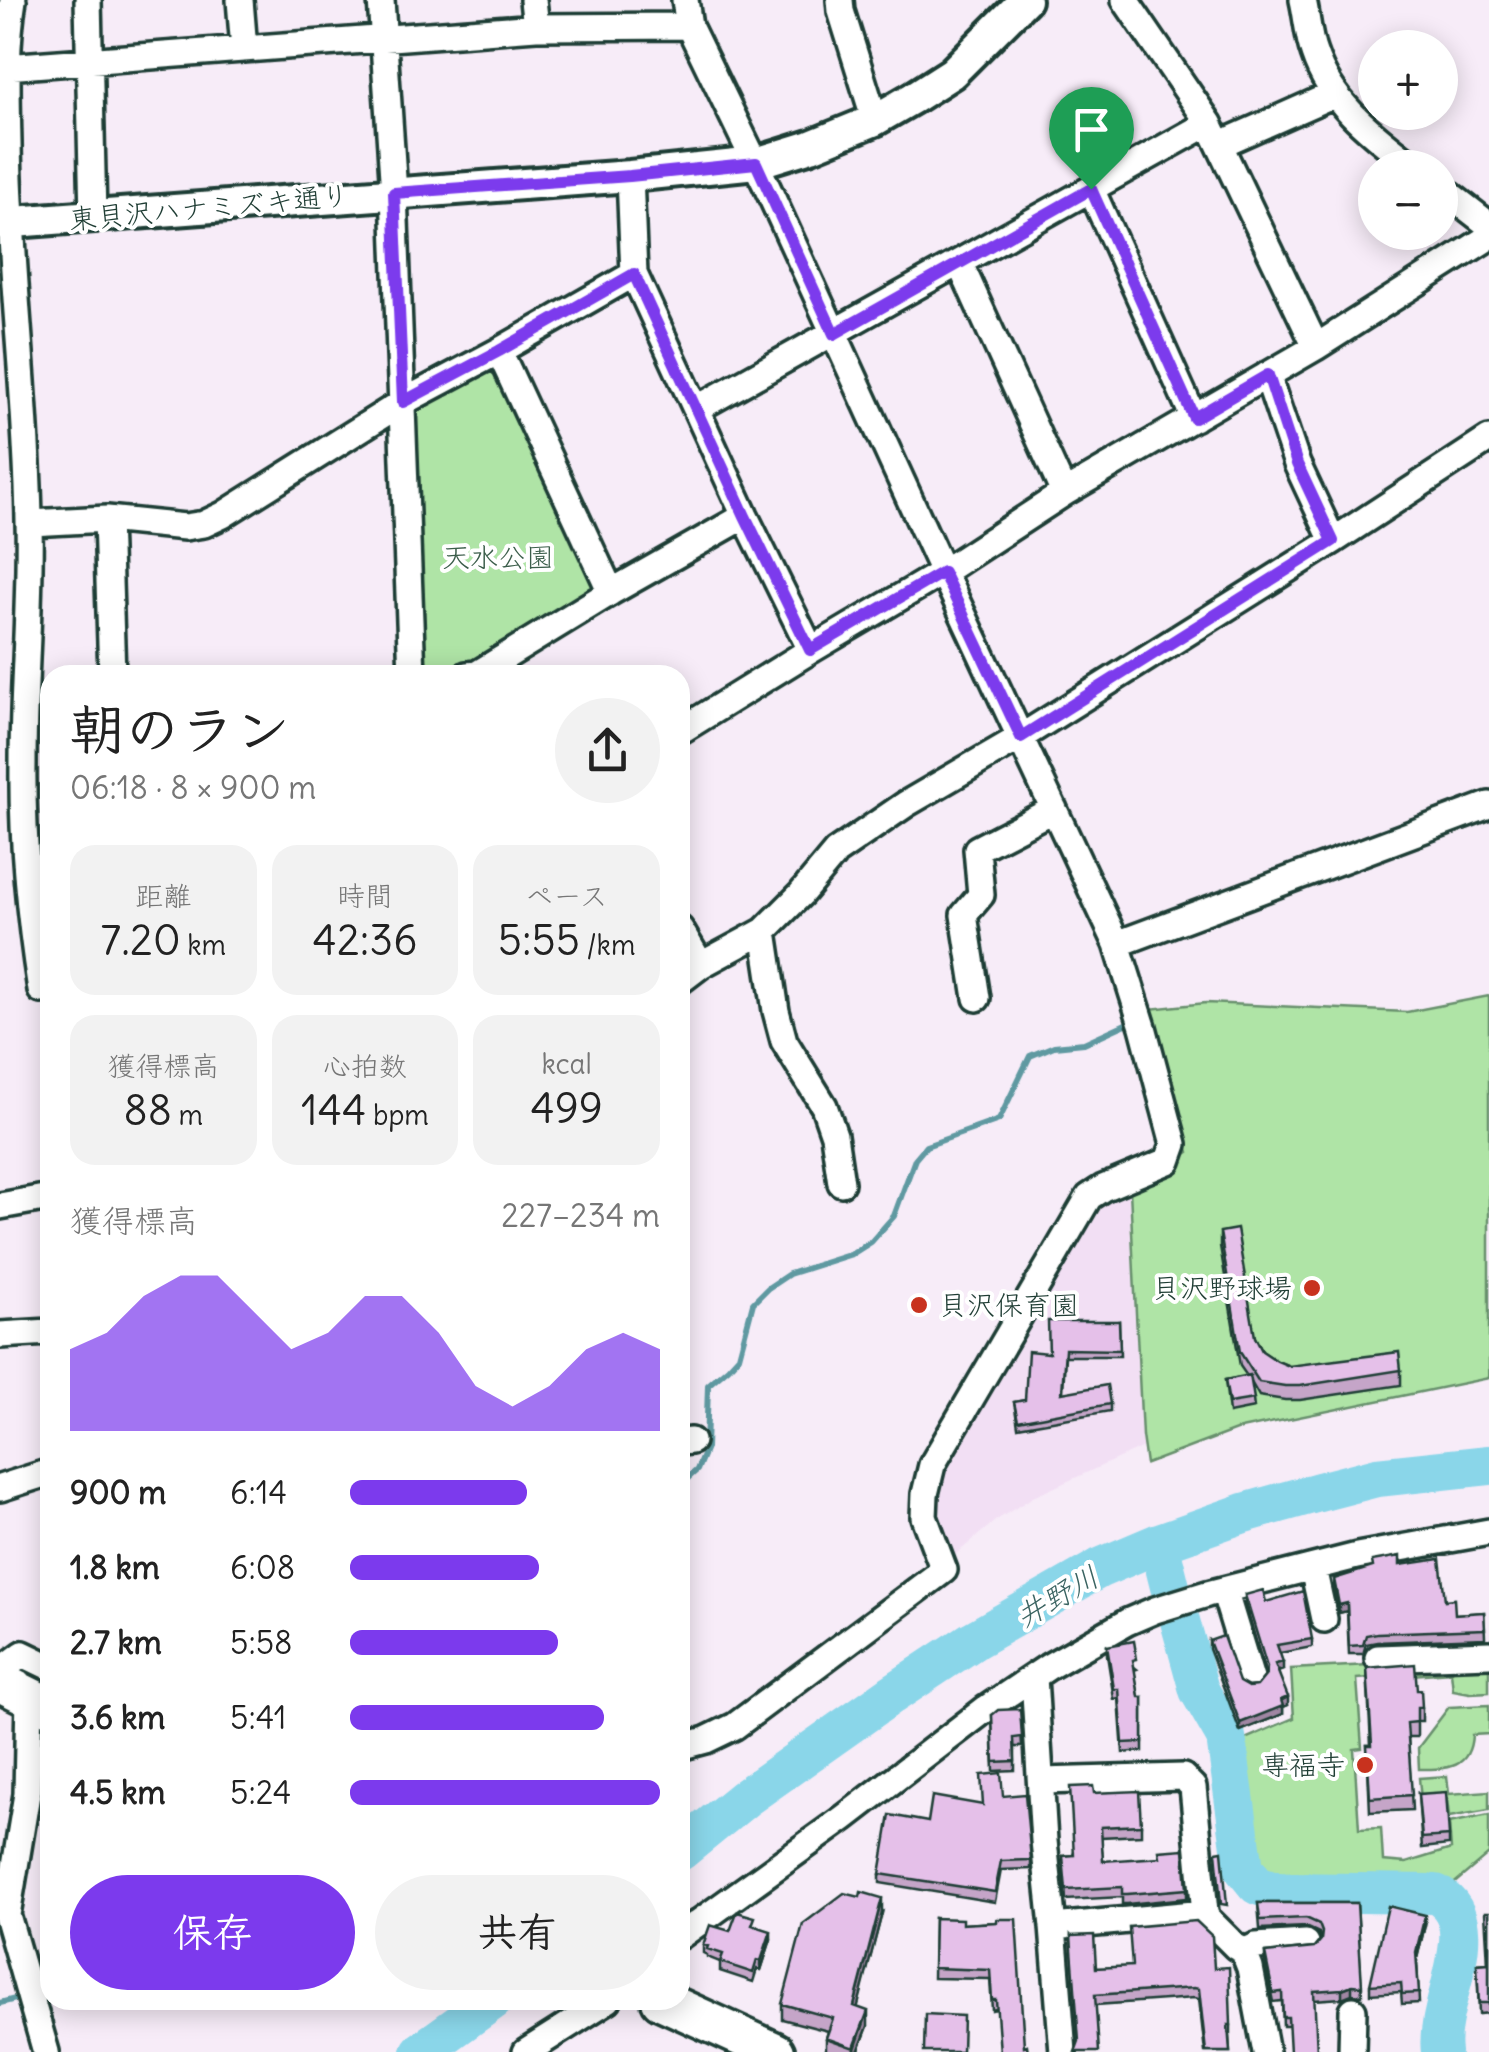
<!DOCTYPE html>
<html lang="ja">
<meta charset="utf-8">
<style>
body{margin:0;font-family:Delius,"Klee One",sans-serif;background:#f2f2f2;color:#222;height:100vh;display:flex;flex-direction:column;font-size:38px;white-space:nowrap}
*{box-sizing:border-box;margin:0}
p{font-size:32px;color:#767676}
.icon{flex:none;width:55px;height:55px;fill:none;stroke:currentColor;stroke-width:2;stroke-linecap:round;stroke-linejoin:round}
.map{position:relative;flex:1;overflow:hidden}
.details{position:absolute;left:40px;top:665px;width:650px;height:1345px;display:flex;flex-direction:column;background:#fff;border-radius:30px;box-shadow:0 5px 25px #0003}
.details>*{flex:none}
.controls{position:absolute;left:1358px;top:30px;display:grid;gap:20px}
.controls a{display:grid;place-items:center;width:100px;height:100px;border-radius:50%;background:#fff;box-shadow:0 5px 25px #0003;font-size:50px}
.pin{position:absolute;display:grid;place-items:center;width:85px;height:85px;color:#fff;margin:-102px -42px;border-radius:50% 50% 50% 0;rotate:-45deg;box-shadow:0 0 10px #0007}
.pin .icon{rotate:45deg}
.round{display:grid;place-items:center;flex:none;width:105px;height:105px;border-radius:52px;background:#f2f2f2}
.summary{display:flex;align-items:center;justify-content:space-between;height:170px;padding:0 30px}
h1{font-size:55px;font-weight:600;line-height:75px}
.metrics{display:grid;grid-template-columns:repeat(3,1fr);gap:15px;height:170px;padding:10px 30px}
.metrics div{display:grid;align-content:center;border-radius:25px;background:#f2f2f2;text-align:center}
.metrics b{font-size:42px;font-weight:600}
.metrics small{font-size:28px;font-weight:400}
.metrics p{font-size:28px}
.chart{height:280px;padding:20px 30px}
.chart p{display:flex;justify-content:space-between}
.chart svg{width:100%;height:180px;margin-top:10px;fill:#7c3aed;opacity:.7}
.primary-button{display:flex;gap:20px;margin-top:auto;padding:20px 30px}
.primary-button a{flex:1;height:115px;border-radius:60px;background:#7c3aed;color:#fff;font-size:40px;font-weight:600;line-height:115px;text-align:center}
.primary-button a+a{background:#f2f2f2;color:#222}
ul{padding:0 30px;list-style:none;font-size:32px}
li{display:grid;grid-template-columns:160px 120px 1fr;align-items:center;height:75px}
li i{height:25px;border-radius:12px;background:#7c3aed}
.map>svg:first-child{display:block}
.built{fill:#f2dff4}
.green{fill:#afe4a6;stroke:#67906d;stroke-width:2.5}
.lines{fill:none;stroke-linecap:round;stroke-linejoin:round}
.stream{stroke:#5f99a1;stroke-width:6}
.river{stroke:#8ad6e9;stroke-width:40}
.minor-casing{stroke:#1f3d34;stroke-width:32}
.tertiary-casing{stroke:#1f3d34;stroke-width:38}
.primary-casing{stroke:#1f3d34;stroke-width:45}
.minor{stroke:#fff;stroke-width:25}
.tertiary{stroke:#fff;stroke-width:30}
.primary{stroke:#fff;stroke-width:38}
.wall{fill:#c5a5c8;stroke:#1f3d34;stroke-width:2.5}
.shaded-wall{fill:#a086a3;stroke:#1f3d34;stroke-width:2.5}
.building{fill:#e5c0e9;stroke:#1f3d34;stroke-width:2.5}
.route-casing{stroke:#fff;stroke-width:20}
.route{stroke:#7c3aed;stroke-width:12}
.poi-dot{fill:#c8321e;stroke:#fff;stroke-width:4}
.labels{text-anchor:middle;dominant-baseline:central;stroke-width:8;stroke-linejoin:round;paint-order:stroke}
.street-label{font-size:28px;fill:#1f3d34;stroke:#fff}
.park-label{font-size:28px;fill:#3c5e4b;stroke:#fff}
.poi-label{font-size:28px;fill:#1f3d34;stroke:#fff;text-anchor:end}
.water-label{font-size:30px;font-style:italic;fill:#3a6361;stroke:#fff}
</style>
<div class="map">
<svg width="1489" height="2052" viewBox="0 0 1489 2052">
<rect width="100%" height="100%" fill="#f7ecf8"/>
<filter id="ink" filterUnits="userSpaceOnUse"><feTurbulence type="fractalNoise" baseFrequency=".01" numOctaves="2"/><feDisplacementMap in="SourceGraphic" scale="20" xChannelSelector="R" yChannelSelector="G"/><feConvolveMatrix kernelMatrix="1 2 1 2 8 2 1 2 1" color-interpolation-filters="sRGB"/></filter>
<g filter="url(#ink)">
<!-- built -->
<path class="built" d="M 1130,1190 L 1143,1447 L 1033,1497 L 995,1521 L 955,1555 L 948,1555 L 931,1510 L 933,1483 L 1093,1202 Z"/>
<!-- green -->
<path class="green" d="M 490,366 L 498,371 L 597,583 L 593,595 L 471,666 L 429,667 L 423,662 L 413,411 L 418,402 Z
M 1489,996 L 1489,1378 L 1236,1430 L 1146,1464 L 1142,1436 L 1130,1190 L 1189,1152 L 1149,1009 L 1206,1003 L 1407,1012 Z
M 1489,1659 L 1489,1692 L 1470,1693 L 1453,1690 L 1451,1672 L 1357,1679 L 1362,1748 L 1354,1749 L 1359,1829 L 1381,1828 L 1383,1861 L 1406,1863 L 1451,1849 L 1449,1823 L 1489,1815 L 1489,1854 L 1450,1887 L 1429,1883 L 1276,1880 C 1262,1870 1256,1863 1253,1847 L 1238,1742 L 1294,1718 L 1291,1669 Z
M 1489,1705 L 1489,1734 L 1472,1735 C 1470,1769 1448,1769 1419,1769 L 1418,1748 L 1449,1707 Z
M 1447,1776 L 1449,1794 L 1489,1791 L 1489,1810 L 1449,1817 L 1447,1798 L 1421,1800 L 1419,1778 Z"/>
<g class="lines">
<!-- stream -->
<path class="stream" d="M 680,1485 L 697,1470 L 706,1448 L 708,1385 L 728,1368 L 739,1356 L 753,1303 L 768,1288 L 789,1274 L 852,1254 L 871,1242 L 894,1216 L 915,1159 L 926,1146 L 999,1120 L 1030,1056 L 1054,1046 L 1084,1043 L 1128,1023
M 35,1993 L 50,1988
M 451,2000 L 465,2020
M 0,2003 L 23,1997"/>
<!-- river -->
<path class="river" d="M 1159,1543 L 1170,1587
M 1180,1621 L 1199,1690 L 1226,1737 L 1244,1869 L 1257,1885 L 1278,1892 L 1436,1894 C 1489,1923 1434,2002 1441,2052
M 680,1851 L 745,1798 L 891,1695 L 974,1640 L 1100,1568 L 1159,1543 L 1244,1513 L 1319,1492 L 1377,1477 L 1489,1465
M 421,2052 L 493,2000"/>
<!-- minor casing -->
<g class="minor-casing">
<path id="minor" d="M 13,0 C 5,48 7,95 8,143 C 10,270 27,395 29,521 C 31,602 23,683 23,763 C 22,840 29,914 41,990
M 88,0 L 93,217
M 240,0 L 244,49
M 381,0 L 394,193 L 412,675
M 533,0 L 536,27
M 840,0 L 841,11 L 875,120
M 1125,0 L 1209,123 L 1316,347
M 1303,0 C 1307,17 1308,37 1314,53 C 1331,105 1375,136 1416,168
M 6,67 L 536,27 L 689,26
M 1221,144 L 1334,94
M 630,176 L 634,274 L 745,516 L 811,650
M 1440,187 L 1489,225
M 1091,189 L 1194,418
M 960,264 L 1064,493
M 499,351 L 611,592
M 1267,375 L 1297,464 L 1333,541
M 698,408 L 1209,123
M 107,519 L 112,675
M 30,523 L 107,519 L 185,527 L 204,524 L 223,515 L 403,402 L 499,351 L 634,274
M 467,675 L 477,674 L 611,592 L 745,516
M 680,731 L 811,650 L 943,572 L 1064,493 L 1316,347 L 1489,237
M 680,929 L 701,965
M 764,931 L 776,1011 L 784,1041 L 824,1106 L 834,1135 L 841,1183
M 1117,944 L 1489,805
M 680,981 L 701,965 L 764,931 L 801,894 L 836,852 L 906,804 L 1021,737 L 1333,541 L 1489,439
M 977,998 L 964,915 L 981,895 L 977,849 L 1054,809
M 0,1206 L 50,1197
M 0,1335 L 50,1332
M 680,1442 L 691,1441
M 0,1488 L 50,1472
M 1313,1568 L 1324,1619
M 1224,1590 L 1251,1679
M 1378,1658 L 1489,1654
M 0,1671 L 23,1654 L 50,1667
M 1034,1677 L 1044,1841 L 1053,1927 L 1063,2052
M 29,1696 L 27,1794 L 7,1915 L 46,2052
M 680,1747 L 706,1740 L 735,1726 L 944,1570 L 924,1517 L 925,1494 L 932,1465 L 1089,1197 L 1103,1188 L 1168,1161 L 1174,1144 L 1143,1027 L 1117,944 L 943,572 L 767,187 L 689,26 L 685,0
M 1042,1781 L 1183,1777 L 1193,1787 L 1205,1913 L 1207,1918 L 1236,1947 L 1243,1950 L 1250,1968 L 1266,2052
M 1053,1927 L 1205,1913
M 680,1936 L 844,1818 L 987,1708 L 1048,1667 L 1127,1622 L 1155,1610 L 1207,1594 L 1357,1556 L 1489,1532
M 1243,1952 L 1256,1946 L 1306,1943
M 526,2052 L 608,2000
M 1352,2052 L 1353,2010"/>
</g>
<!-- tertiary casing -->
<g class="tertiary-casing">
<path id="tertiary" d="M 0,223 L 630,176 L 756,163 L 811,146 L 875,120 L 913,98 L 952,73 L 1025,0"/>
</g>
<!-- primary casing -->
<g class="primary-casing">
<path id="primary" d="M 0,1682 L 50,1707
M 661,2000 L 775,2052"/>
</g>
<!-- minor -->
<use href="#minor" class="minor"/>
<!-- tertiary -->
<use href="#tertiary" class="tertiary"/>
<!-- primary -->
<use href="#primary" class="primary"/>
</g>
<!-- wall -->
<path class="wall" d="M 1220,1232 L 1255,1337 L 1262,1351 L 1277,1361 L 1289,1366 L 1401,1370 L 1401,1385 L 1300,1400 L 1285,1400 L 1259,1396 L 1251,1382 L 1254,1408 L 1229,1413 L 1225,1380 L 1247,1376 L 1240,1366 L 1220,1246 Z
M 1119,1321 L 1120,1356 L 1065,1356 L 1063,1393 L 1110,1404 L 1110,1411 L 1018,1427 L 1014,1402 L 1025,1400 L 1049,1353 Z
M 1400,1565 L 1455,1614 L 1484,1612 L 1485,1638 L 1377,1642 L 1366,1644 L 1363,1654 L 1349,1654 L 1347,1611 L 1339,1613 L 1334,1587 L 1334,1579 Z
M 1245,1595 L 1266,1602 L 1312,1639 L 1312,1647 L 1280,1653 L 1283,1670 L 1278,1672 L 1288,1705 L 1283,1707 L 1283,1714 L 1240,1731 L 1209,1649 L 1209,1641 L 1239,1682 L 1248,1687 L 1257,1686 L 1266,1675 L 1245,1603 Z
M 1107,1646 L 1137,1669 L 1134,1670 L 1139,1697 L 1143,1697 L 1143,1751 L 1123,1753 L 1119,1698 L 1114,1699 L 1107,1655 Z
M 1367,1668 L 1417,1690 L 1422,1707 L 1422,1721 L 1417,1721 L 1417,1737 L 1408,1737 L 1412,1810 L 1370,1812 L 1367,1745 L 1371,1745 Z
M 1020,1709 L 1022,1747 L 1015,1747 L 1015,1770 L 994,1771 L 992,1715 Z
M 1094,1793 L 1141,1825 L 1141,1835 L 1101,1837 L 1103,1861 L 1187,1889 L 1187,1898 L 1127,1904 L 1122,1904 L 1122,1897 L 1066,1900 L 1063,1856 L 1073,1855 Z
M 1418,1794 L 1449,1836 L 1449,1845 L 1422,1848 Z
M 1003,1796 L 1031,1860 L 1031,1869 L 1001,1870 L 995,1902 L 880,1883 L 880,1874 L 928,1822 L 983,1805 Z
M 1258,1903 L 1357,1903 L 1362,1995 L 1352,1994 L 1342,1998 L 1314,2000 L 1288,2026 L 1283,2026 L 1282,2001 L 1273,2002 L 1265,1962 L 1265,1953 L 1314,1948 L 1321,1939 L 1319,1933 L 1306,1927 L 1260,1929 Z
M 1489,1912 L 1489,2013 L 1479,2014 L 1477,1964 L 1488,1963 Z
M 882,1913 L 857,2007 L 868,2026 L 858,2052 L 826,2052 L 826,2038 L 828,2031 L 782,2019 L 782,2004 Z
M 934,1918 L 962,1924 L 997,1922 L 1024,2046 L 996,2009 L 992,2010 L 990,1979 L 933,1978 Z
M 755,1925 L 771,1939 L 761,1970 L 757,1969 L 753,1982 L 720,1971 L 720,1962 L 707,1957 L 707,1955 L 703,1953 L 703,1945 L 730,1931 Z
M 1425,1925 L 1417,1959 L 1419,2003 L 1402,2004 L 1401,1992 L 1370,1994 L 1370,1985 Z
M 1071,1936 L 1096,1968 L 1214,1968 L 1231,2025 L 1231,2034 L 1229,2034 L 1230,2052 L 1205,2052 L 1199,1999 L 1194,1998 L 1096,2005 L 1079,2043 Z"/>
<!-- shaded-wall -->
<path class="shaded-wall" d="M 1347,1603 L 1347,1611 L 1339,1613 L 1339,1605 Z
M 1283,1662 L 1283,1670 L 1275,1672 L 1275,1664 Z
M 1288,1697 L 1288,1705 L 1283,1707 L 1283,1714 L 1240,1731 L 1240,1723 Z
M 882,1898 L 882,1913 L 854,2021 L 854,2006 Z
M 1425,1915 L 1425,1925 L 1416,1962 L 1416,1952 Z
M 771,1931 L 771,1939 L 761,1970 L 761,1961 Z
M 1352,1985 L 1352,1994 L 1342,1998 L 1342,1989 Z
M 868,2011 L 868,2026 L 858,2052 L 854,2052 Z"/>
<!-- building -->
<path class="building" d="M 1237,1229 L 1255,1337 L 1262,1351 L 1277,1361 L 1289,1366 L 1399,1352 L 1401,1370 L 1300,1386 L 1285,1386 L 1259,1382 L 1240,1352 L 1220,1232 Z
M 1048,1321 L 1119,1321 L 1120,1350 L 1065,1349 L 1062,1393 L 1107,1385 L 1110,1404 L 1018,1421 L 1014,1402 L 1025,1400 L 1028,1351 L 1049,1353 Z
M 1250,1375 L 1254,1399 L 1229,1403 L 1225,1380 Z
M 1400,1556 L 1400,1565 L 1440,1559 L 1445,1600 L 1454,1599 L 1455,1614 L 1484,1612 L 1485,1629 L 1377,1633 L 1366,1635 L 1363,1645 L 1349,1646 L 1347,1603 L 1339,1605 L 1334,1579 L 1373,1567 L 1372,1561 Z
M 1263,1590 L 1266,1602 L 1303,1591 L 1312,1639 L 1277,1645 L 1283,1662 L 1275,1664 L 1288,1697 L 1281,1700 L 1283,1706 L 1240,1723 L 1209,1641 L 1223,1636 L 1239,1682 L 1248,1687 L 1257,1686 L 1266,1675 L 1267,1667 L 1245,1595 Z
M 1134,1641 L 1137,1659 L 1133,1660 L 1139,1697 L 1143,1697 L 1143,1742 L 1123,1743 L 1119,1689 L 1114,1689 L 1107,1646 Z
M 1415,1664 L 1417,1690 L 1421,1690 L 1422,1707 L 1417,1707 L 1417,1722 L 1407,1723 L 1412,1795 L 1370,1798 L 1367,1745 L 1372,1745 L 1367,1668 Z
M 1020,1709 L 1022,1737 L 1014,1738 L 1015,1761 L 994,1762 L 992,1715 L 998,1710 Z
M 1001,1773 L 1003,1796 L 1025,1794 L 1031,1860 L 1001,1861 L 995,1892 L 880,1874 L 890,1815 L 928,1822 L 932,1796 L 983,1805 L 981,1775 Z
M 1093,1786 L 1094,1793 L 1139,1791 L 1141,1825 L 1101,1827 L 1103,1861 L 1160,1857 L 1159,1851 L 1184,1849 L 1187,1889 L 1127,1894 L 1122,1894 L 1122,1887 L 1066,1890 L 1063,1856 L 1074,1855 L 1070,1787 Z
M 1446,1792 L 1449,1836 L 1422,1838 L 1418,1794 Z
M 1222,1851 L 1227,1905 L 1221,1904 L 1216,1852 Z
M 861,1892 L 882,1898 L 854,2006 L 868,2011 L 854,2048 L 826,2038 L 833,2018 L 782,2004 L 803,1924 L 844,1893 L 860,1897 Z
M 1258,1903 L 1357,1903 L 1362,1986 L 1352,1985 L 1342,1989 L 1314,1991 L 1317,2052 L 1290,2052 L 1288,2017 L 1283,2017 L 1282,1992 L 1273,1993 L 1265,1953 L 1314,1948 L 1321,1940 L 1322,1932 L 1319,1924 L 1306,1918 L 1260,1920 Z
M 1388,1906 L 1425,1915 L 1416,1952 L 1419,1993 L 1402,1994 L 1401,1983 L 1370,1985 Z
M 737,1912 L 755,1917 L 752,1925 L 771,1931 L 761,1961 L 757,1960 L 753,1973 L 720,1962 L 723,1954 L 707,1949 L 708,1946 L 703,1945 L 710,1925 L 730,1931 Z
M 1485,1912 L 1489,1912 L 1489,2003 L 1479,2003 L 1477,1964 L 1488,1963 Z
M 934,1918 L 962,1919 L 962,1924 L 997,1922 L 997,1919 L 1016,1919 L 1024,2046 L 1027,2045 L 1028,2052 L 1000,2052 L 996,2000 L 992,2000 L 990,1970 L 933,1968 Z
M 1196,1921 L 1212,1936 L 1214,1968 L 1229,1967 L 1231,2025 L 1228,2025 L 1230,2052 L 1206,2052 L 1199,1989 L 1194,1988 L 1095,1995 L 1099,2052 L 1075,2052 L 1079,2041 L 1071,1936 L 1094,1935 L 1096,1968 L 1132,1966 L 1129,1927 Z
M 925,2014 L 963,2016 L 962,2052 L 924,2052 Z"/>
</g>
<g class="lines" filter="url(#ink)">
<!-- route casing -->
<g class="route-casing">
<path id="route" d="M 756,163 L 834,334 L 1091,189 L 1194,418 L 1268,375 L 1297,464 L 1333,541 L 1021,737 L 943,572 L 810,650 L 745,516 L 634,274 L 499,351 L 403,402 L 394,193 L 630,176 Z"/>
</g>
<!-- route -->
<use href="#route" class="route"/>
</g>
<!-- markers -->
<g class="poi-dot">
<circle cx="1312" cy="1288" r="10"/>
<circle cx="919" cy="1305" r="10"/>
<circle cx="1365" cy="1765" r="10"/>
</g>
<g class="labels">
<!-- street labels -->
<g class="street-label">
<text transform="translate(209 207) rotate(-5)">東貝沢ハナミズキ通り</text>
</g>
<!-- park labels -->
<g class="park-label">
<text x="498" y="557">天水公園</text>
</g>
<!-- poi labels -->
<g class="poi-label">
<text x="1292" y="1288">貝沢野球場</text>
<text x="939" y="1305" text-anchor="start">貝沢保育園</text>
<text x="1345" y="1765">専福寺</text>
</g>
<!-- water labels -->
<g class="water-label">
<text transform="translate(1057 1596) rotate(-30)">井野川</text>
</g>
</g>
</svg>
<div class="controls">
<a>+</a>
<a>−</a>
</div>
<div class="pin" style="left:1091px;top:189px;background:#1e9e55"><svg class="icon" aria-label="arrive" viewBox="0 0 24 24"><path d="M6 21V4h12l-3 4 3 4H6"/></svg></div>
<section class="details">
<div class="summary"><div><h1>朝のラン</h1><p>06:18 · 8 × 900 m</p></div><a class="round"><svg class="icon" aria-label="share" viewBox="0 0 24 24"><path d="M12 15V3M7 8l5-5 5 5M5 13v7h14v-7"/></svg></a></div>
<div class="metrics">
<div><p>距離</p><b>7.20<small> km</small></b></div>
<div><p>時間</p><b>42:36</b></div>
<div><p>ペース</p><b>5:55<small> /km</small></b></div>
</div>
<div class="metrics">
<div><p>獲得標高</p><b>88<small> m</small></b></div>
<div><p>心拍数</p><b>144<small> bpm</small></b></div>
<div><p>kcal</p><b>499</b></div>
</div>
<div class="chart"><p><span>獲得標高</span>227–234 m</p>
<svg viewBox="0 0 160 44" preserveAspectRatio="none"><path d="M0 44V24L10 20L20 11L30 6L40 6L50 15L60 24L70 20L80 11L90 11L100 20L110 33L120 38L130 33L140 24L150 20L160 24V44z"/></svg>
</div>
<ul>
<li><b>900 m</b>6:14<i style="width:57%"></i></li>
<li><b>1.8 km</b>6:08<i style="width:61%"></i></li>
<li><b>2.7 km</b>5:58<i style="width:67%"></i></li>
<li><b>3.6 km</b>5:41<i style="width:82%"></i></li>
<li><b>4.5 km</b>5:24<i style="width:100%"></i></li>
</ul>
<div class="primary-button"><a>保存</a><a>共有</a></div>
</section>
</div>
